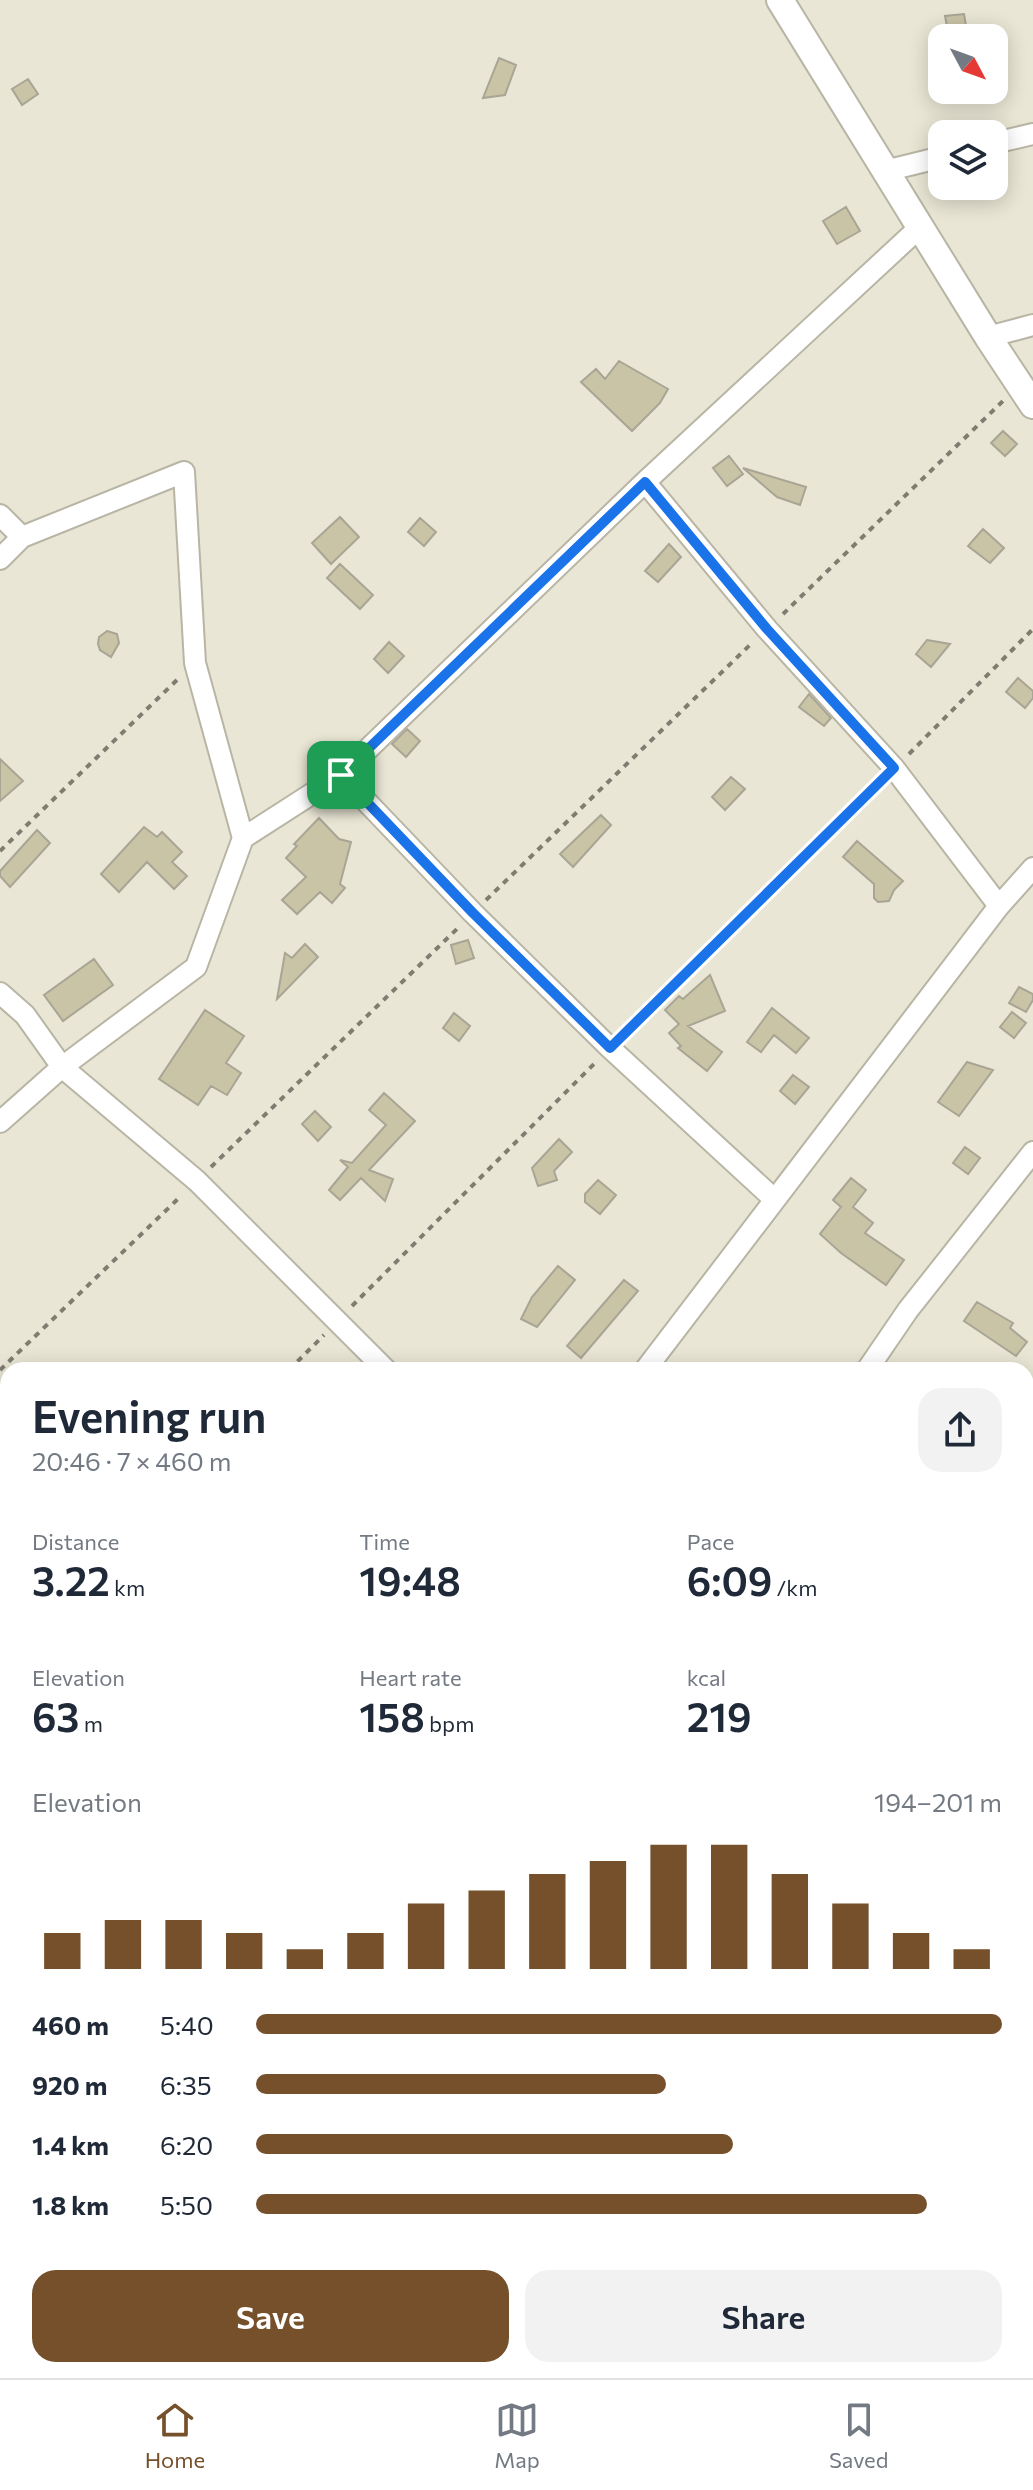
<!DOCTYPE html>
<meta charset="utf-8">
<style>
body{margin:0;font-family:Commissioner,sans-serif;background:#f2f2f3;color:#1f2937;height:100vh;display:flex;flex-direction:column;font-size:30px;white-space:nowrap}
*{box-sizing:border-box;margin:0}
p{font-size:26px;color:#747a83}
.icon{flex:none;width:44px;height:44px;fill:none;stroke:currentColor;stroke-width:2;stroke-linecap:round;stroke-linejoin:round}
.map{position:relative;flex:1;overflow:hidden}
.drawer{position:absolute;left:0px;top:1362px;width:1034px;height:1016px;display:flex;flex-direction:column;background:#fff;border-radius:24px 24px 0 0;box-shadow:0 4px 20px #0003}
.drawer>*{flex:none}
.needle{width:52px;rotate:131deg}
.fabs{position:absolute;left:928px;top:24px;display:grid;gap:16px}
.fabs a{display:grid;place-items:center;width:80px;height:80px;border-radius:16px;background:#fff;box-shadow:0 4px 20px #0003;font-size:40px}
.pin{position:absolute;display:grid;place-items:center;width:68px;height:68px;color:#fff;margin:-34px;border-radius:16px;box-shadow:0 4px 12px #0006}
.round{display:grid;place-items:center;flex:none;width:84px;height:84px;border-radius:24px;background:#f2f2f3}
.headline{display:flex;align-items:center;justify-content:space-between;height:136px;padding:0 32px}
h1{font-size:44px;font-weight:600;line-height:60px}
.stats{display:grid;grid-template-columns:repeat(3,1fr);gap:12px;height:136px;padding:8px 32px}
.stats div{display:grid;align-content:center}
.stats b{font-size:40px;font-weight:600}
.stats small{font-size:22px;font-weight:400}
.stats p{font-size:22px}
.chart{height:224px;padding:16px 32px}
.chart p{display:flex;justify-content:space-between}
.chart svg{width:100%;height:144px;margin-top:8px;stroke:#75502b;stroke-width:6}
.action{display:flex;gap:16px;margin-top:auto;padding:16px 32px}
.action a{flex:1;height:92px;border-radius:24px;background:#75502b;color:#fff;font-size:32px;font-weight:600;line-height:92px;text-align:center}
.action a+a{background:#f2f2f3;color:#1f2937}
ul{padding:0 32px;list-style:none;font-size:26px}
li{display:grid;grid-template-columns:128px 96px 1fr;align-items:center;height:60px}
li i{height:20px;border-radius:10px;background:#75502b}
.menu{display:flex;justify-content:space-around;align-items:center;height:112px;border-top:2px solid #e0e1e3;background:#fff;font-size:22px;color:#747a83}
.menu a{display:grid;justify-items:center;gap:4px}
.menu .on{color:#75502b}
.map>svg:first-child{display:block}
.building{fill:#c9c4a6;stroke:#a8a595;stroke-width:2}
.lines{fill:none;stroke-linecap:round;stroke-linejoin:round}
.minor-casing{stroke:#b9b5a5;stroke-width:24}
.tertiary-casing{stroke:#b9b5a5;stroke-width:30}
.path{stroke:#7f7d71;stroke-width:4;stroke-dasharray:6 6;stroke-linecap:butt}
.minor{stroke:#fff;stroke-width:20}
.tertiary{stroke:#fff;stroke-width:26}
.route-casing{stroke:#fff;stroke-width:16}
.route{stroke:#1a73e8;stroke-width:10}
</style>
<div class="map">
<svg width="1033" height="2378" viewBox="0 0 1033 2378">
<rect width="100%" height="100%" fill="#e9e6d5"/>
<!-- building -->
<path class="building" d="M 964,14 L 968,38 L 949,38 L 945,16 Z
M 499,58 L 516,65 L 505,95 L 483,98 Z
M 28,79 L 38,94 L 22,105 L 12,89 Z
M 846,207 L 860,231 L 837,244 L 823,221 Z
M 619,361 L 668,389 L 660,403 L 632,431 L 581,382 L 596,369 L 605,379 Z
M 1003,431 L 1017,444 L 1005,456 L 991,443 Z
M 729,456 L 743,474 L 727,486 L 713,468 Z
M 743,468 L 806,487 L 800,505 L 777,497 Z
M 340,517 L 359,537 L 331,564 L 312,543 Z
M 420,518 L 436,532 L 424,546 L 408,532 Z
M 983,529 L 1004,548 L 990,563 L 968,546 Z
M 669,544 L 681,557 L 658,582 L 645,571 Z
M 340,564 L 373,595 L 360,609 L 327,578 Z
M 107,631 L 117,634 L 119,643 L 111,657 L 100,650 L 98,644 L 99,637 Z
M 927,640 L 950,644 L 931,667 L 916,654 Z
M 389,642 L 404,656 L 388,673 L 374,659 Z
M 1018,678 L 1033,691 L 1033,698 L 1025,708 L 1006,692 Z
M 809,694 L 831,718 L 824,726 L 799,707 Z
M 407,729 L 420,741 L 406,757 L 392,744 Z
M 0,759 L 23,781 L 0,801 Z
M 731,777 L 745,789 L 725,810 L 712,797 Z
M 601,815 L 611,825 L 573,867 L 560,854 Z
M 319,818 L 339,839 L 351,842 L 340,884 L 345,888 L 332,903 L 320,892 L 297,914 L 282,900 L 306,877 L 286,858 L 297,846 L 294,844 Z
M 144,827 L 157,837 L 162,832 L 182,852 L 172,862 L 187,876 L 174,889 L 147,862 L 119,892 L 101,874 Z
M 37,830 L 50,843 L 10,887 L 0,876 L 0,871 Z
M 857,841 L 903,881 L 894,890 L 889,901 L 878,902 L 874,898 L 874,884 L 843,857 Z
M 468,940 L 474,958 L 456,964 L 451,945 Z
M 305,944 L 318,957 L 277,999 L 285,953 L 292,958 Z
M 94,959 L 113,985 L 63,1021 L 44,995 Z
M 710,975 L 725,1011 L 688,1026 L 722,1052 L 707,1071 L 678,1048 L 681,1046 L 669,1033 L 679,1024 L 665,1010 L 679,996 L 683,999 Z
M 1019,987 L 1033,994 L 1033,1000 L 1026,1012 L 1009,1003 Z
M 772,1008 L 809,1038 L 796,1053 L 774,1035 L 761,1052 L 747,1042 Z
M 205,1010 L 244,1036 L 226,1063 L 241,1073 L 227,1095 L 211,1086 L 198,1105 L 159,1079 Z
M 1012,1012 L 1026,1023 L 1014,1038 L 1000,1027 Z
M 454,1013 L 470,1026 L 459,1041 L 443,1028 Z
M 967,1062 L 993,1070 L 959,1116 L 938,1102 Z
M 793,1075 L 809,1087 L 795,1104 L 780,1091 Z
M 384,1093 L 415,1121 L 369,1170 L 393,1179 L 385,1201 L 361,1178 L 340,1200 L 329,1190 L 348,1167 L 340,1160 L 352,1163 L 386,1125 L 369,1110 Z
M 315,1111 L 331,1127 L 318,1141 L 302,1124 Z
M 559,1139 L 572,1152 L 554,1171 L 557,1180 L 538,1186 L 532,1168 Z
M 965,1147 L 980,1158 L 968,1174 L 953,1163 Z
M 851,1178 L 866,1190 L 853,1207 L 873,1223 L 865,1233 L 904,1260 L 886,1285 L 841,1253 L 820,1234 L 841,1207 L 833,1200 Z
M 598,1180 L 616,1195 L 600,1214 L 585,1202 L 585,1194 Z
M 558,1266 L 575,1280 L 537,1327 L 521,1319 L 532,1297 Z
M 624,1280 L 638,1291 L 581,1358 L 567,1346 Z
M 977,1302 L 1013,1323 L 1010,1328 L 1027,1342 L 1016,1356 L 964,1321 Z"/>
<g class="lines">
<!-- minor casing -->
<g class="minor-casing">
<path id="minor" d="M 994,143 L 1033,134
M 885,171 L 942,157
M 988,337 L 1033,325
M 645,482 L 767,629 L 894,768 L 999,906
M 0,515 L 22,537 L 184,472 L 195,663 L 243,838
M 0,559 L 22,537
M 341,775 L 473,913 L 610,1048 L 774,1199
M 0,993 L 25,1015 L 62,1067 L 197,1181 L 386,1370
M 0,1122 L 62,1067 L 196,967 L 243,838 L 341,775 L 645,482 L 920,227
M 645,1370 L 999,906 L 1033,868
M 867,1370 L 908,1310 L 1033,1152
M 0,1544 L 8,1552
M 1026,1644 L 1033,1637
M 1026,1712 L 1033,1717
M 1026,2059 L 1033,2050
M 0,2112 L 8,2120
M 0,2231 L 8,2220
M 156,2378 L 162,2370
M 467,2378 L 473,2370
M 788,2378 L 794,2370"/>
</g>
<!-- tertiary casing -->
<g class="tertiary-casing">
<path id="tertiary" d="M 780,0 L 988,337 L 1033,405"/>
</g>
<!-- path -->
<path class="path" d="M 783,614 L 1004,400
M 909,754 L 1033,629
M 0,851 L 178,679
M 486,900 L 753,642
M 624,1034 L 880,782
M 211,1167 L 460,926
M 352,1306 L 595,1063
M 0,1370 L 181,1196
M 289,1370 L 324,1335
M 0,1660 L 8,1652
M 0,1922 L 8,1913
M 64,2370 L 65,2378"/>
<!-- minor -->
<use href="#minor" class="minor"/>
<!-- tertiary -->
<use href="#tertiary" class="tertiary"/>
</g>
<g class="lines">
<!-- route casing -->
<g class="route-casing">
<path id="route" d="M 645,482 L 767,629 L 894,768 L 610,1048 L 473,913 L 341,775 Z"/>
</g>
<!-- route -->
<use href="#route" class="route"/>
</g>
</svg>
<div class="fabs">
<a><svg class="needle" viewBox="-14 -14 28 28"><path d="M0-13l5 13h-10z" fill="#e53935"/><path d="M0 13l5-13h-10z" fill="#747a83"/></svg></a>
<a><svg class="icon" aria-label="layers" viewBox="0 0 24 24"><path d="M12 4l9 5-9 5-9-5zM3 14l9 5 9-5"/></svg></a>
</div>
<div class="pin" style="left:341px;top:775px;background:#1e9e55"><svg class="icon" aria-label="arrive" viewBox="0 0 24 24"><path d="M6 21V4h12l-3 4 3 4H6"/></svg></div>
<section class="drawer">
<div class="headline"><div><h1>Evening run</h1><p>20:46 · 7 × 460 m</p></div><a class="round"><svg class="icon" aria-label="share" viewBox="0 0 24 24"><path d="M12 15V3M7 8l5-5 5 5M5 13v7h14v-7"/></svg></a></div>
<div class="stats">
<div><p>Distance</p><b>3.22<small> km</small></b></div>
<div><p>Time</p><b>19:48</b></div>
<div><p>Pace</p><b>6:09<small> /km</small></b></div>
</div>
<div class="stats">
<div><p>Elevation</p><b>63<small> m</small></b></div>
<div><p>Heart rate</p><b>158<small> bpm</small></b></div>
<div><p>kcal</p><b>219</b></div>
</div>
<div class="chart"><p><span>Elevation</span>194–201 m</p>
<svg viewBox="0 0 160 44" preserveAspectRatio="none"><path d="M5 44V33M15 44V29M25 44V29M35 44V33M45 44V38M55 44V33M65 44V24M75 44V20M85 44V15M95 44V11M105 44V6M115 44V6M125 44V15M135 44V24M145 44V33M155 44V38"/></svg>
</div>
<ul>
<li><b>460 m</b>5:40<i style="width:100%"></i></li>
<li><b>920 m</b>6:35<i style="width:55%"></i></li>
<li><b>1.4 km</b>6:20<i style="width:64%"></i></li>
<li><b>1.8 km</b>5:50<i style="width:90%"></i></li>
</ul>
<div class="action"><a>Save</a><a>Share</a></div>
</section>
</div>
<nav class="menu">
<a class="on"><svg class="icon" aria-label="home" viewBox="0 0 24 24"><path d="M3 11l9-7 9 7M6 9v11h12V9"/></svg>Home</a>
<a><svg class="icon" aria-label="map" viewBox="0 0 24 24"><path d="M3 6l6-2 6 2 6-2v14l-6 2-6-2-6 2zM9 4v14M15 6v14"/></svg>Map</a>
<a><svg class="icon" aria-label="saved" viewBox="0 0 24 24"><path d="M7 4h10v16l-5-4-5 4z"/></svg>Saved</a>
</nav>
